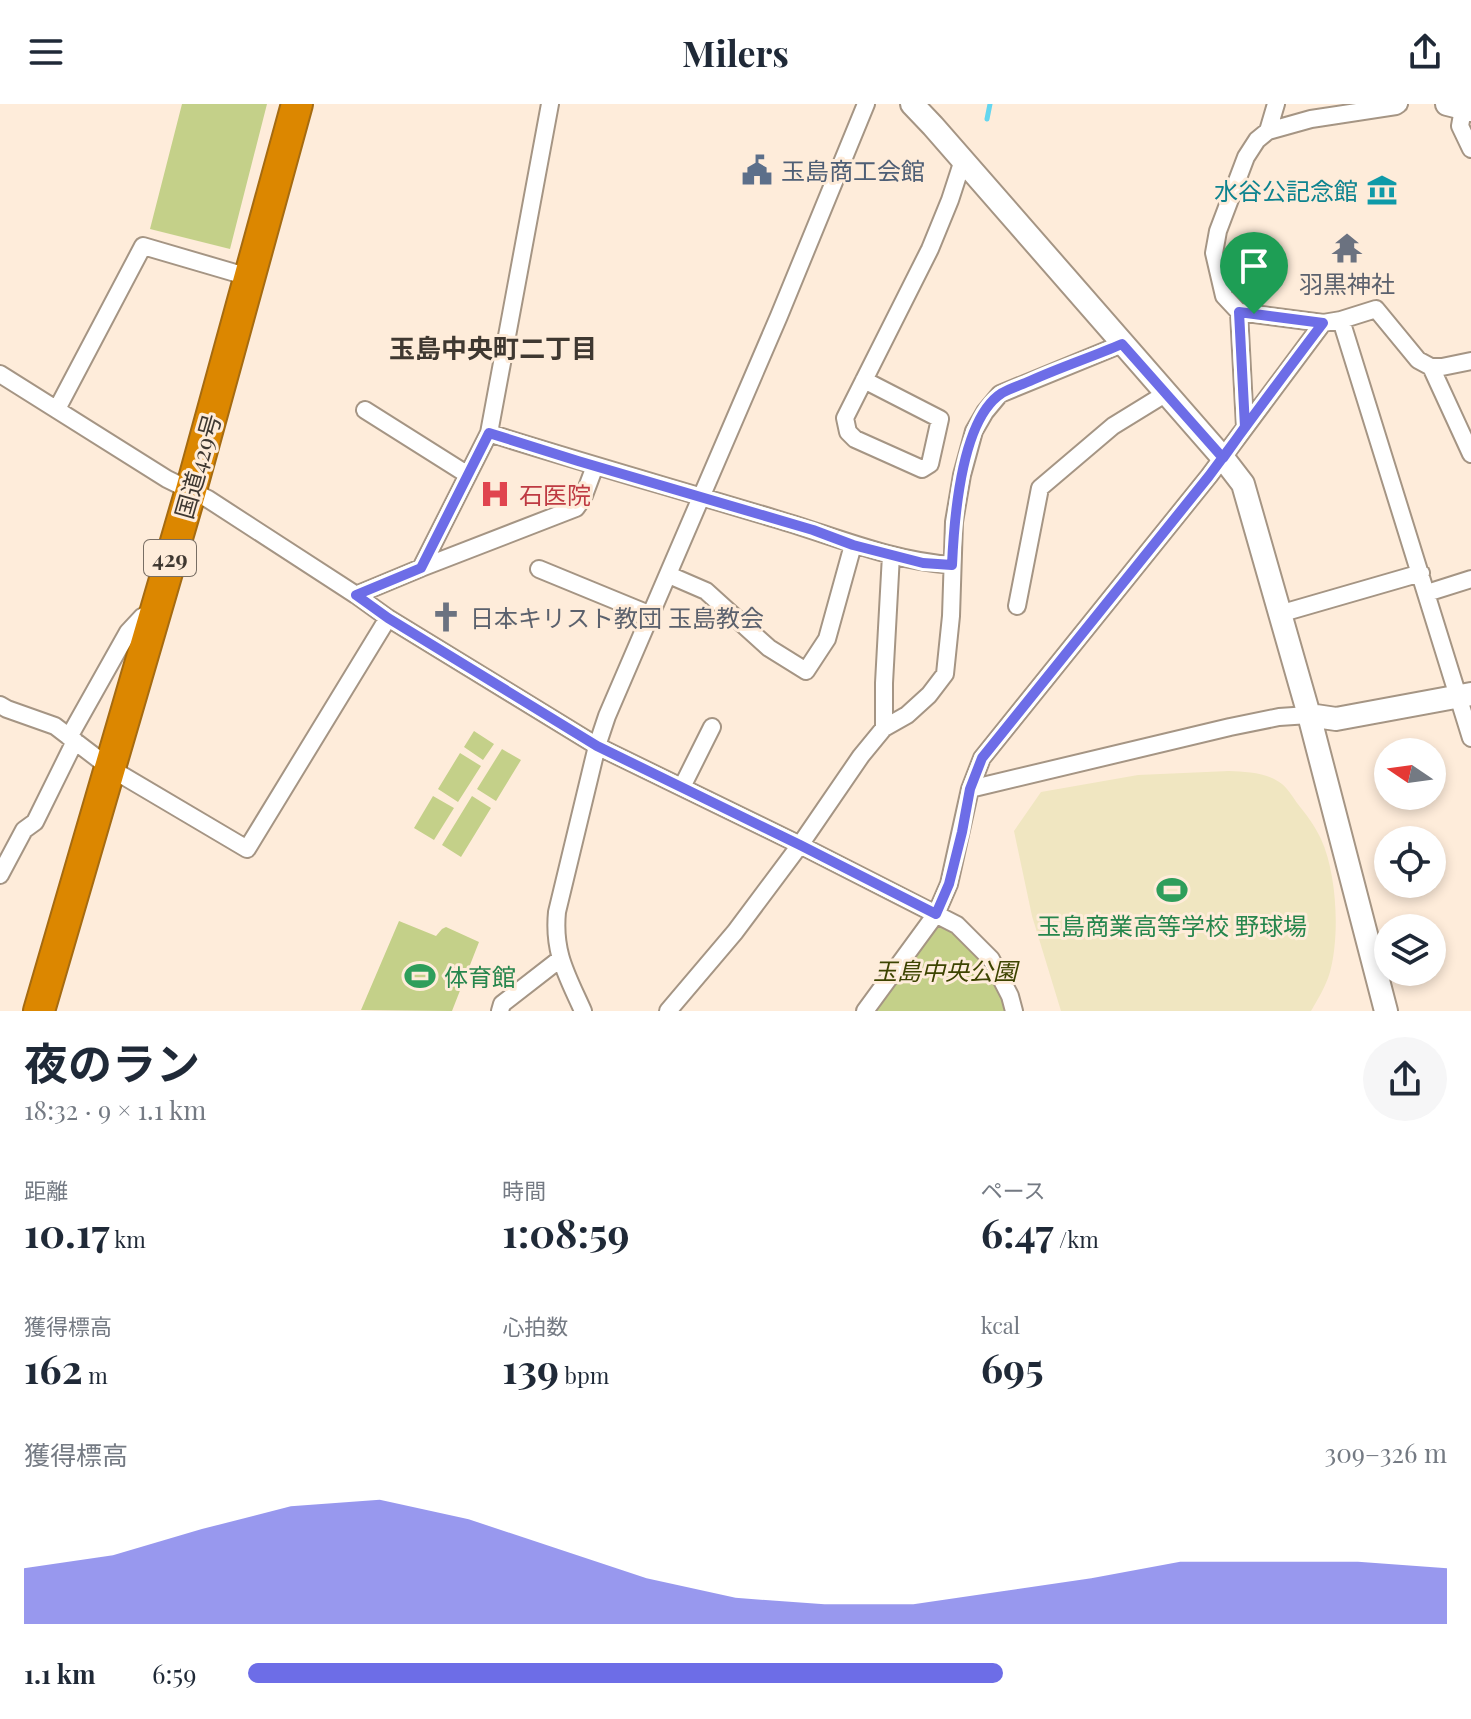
<!DOCTYPE html>
<html lang="ja">
<meta charset="utf-8">
<style>
body{margin:0;font-family:"Playfair Display","Noto Sans JP",serif;background:#f6f6f7;color:#1f2937;height:100vh;display:flex;flex-direction:column;font-size:30px;white-space:nowrap}
*{box-sizing:border-box;margin:0}
p{font-size:26px;color:#747a83}
.icon{flex:none;width:44px;height:44px;fill:none;stroke:currentColor;stroke-width:2;stroke-linecap:round;stroke-linejoin:round}
.map{position:relative;height:907px;overflow:hidden}
.sheet{display:flex;flex-direction:column;background:#fff;flex:1}
.sheet>*{flex:none}
.needle{width:52px;rotate:283deg}
.controls{position:absolute;left:1374px;top:634px;display:grid;gap:16px}
.controls a{display:grid;place-items:center;width:72px;height:72px;border-radius:50%;background:#fff;box-shadow:0 4px 12px #0003;font-size:40px}
.pin{position:absolute;display:grid;place-items:center;width:68px;height:68px;color:#fff;margin:-82px -34px;border-radius:50% 50% 50% 0;rotate:-45deg;box-shadow:0 0 8px #0007}
.pin .icon{rotate:45deg}
.round{display:grid;place-items:center;flex:none;width:84px;height:84px;border-radius:42px;background:#f6f6f7}
.headline{display:flex;align-items:center;justify-content:space-between;height:136px;padding:0 24px}
h1{font-size:44px;font-weight:700;line-height:60px}
.stats{display:grid;grid-template-columns:repeat(3,1fr);gap:12px;height:136px;padding:8px 24px}
.stats div{display:grid;align-content:center}
.stats b{font-size:40px;font-weight:700}
.stats small{font-size:22px;font-weight:400}
.stats p{font-size:22px}
.chart{height:224px;padding:16px 24px}
.chart p{display:flex;justify-content:space-between}
.chart svg{width:100%;height:144px;margin-top:8px;fill:#6d6de7;opacity:.7}
ul{padding:0 24px;list-style:none;font-size:26px}
li{display:grid;grid-template-columns:128px 96px 1fr;align-items:center;height:60px}
li i{height:20px;border-radius:10px;background:#6d6de7}
header{display:flex;justify-content:space-between;align-items:center;height:104px;padding:0 24px;background:#fff;font-size:36px;font-weight:700}
.map>svg:first-child{display:block}
.green{fill:#c4d089}
.sand{fill:#f0e6c1}
.lines{fill:none;stroke-linecap:round;stroke-linejoin:round}
.stream{stroke:#64d6ef;stroke-width:5}
.lane-casing{stroke:#a59584;stroke-width:12}
.street-casing{stroke:#a59584;stroke-width:20}
.secondary-casing{stroke:#a59584;stroke-width:26}
.highway-casing{stroke:#a56b11;stroke-width:34}
.lane{stroke:#fff;stroke-width:8}
.street{stroke:#fff;stroke-width:16}
.secondary{stroke:#fff;stroke-width:22}
.highway{stroke:#dc8700;stroke-width:30}
.route-casing{stroke:#fff;stroke-width:16}
.route{stroke:#6d6de7;stroke-width:10}
.labels{text-anchor:middle;dominant-baseline:central;stroke-width:6;stroke-linejoin:round;paint-order:stroke}
.shield{fill:#feecda;stroke:#786e64;stroke-width:2}
.shield-label{font-size:22px;font-weight:bold;fill:#3f3831}
.service-label{font-size:24px;fill:#4e5e75;stroke:#feecda;text-anchor:start}
.culture-label{font-size:24px;fill:#0d838f;stroke:#feecda;text-anchor:end}
.worship-label{font-size:24px;fill:#5b616d;stroke:#feecda}
.street-label{font-size:24px;fill:#3f3831;stroke:#feecda}
.health-label{font-size:24px;fill:#be3a42;stroke:#feecda;text-anchor:start}
.leisure-label{font-size:24px;fill:#27864d;stroke:#feecda}
.park-label{font-size:24px;font-style:italic;fill:#3d4401;stroke:#feecda}
.neighbourhood-label{font-size:26px;font-weight:bold;fill:#3f3831;stroke:#feecda}
</style>
<header><svg class="icon" aria-label="menu" viewBox="0 0 24 24"><path d="M4 6h16M4 12h16M4 18h16"/></svg>Milers<svg class="icon" aria-label="share" viewBox="0 0 24 24"><path d="M12 15V3M7 8l5-5 5 5M5 13v7h14v-7"/></svg></header>
<div class="map">
<svg width="1471" height="907" viewBox="0 0 1471 907">
<rect width="100%" height="100%" fill="#feecda"/>
<!-- green -->
<path class="green" d="M 182,0 L 267,0 L 230,145 L 150,125 Z
M 474,627 L 494,640 L 483,656 L 464,643 Z
M 502,645 L 521,656 L 496,697 L 477,685 Z
M 460,649 L 481,662 L 458,698 L 438,685 Z
M 433,692 L 454,704 L 434,736 L 414,724 Z
M 472,692 L 491,704 L 461,753 L 442,741 Z
M 936,810 L 976,839 L 1014,907 L 865,907 Z
M 399,817 L 436,832 L 442,825 L 446,823 L 479,838 L 452,907 L 361,906 Z"/>
<!-- sand -->
<path class="sand" d="M 1229,667 C 1246,668 1267,668 1282,680 C 1288,685 1293,693 1297,699 C 1306,710 1315,722 1321,735 C 1337,770 1340,831 1330,868 C 1326,882 1318,895 1311,907 L 1061,907 L 1032,812 L 1014,727 L 1041,688 L 1138,671 Z"/>
<g class="lines">
<!-- stream -->
<path class="stream" d="M 987,15 L 990,0"/>
<!-- lane casing -->
<g class="lane-casing">
<path id="lane" d="M 1254,210 C 1252,192 1249,162 1266,153"/>
</g>
<!-- street casing -->
<g class="street-casing">
<path id="street" d="M 1399,0 L 1396,2 L 1311,15 L 1268,27 L 1257,36 L 1246,53 L 1218,127 L 1214,149 L 1224,192 L 1239,208 L 1323,219 L 1341,216 L 1376,205 L 1418,256 L 1431,263 L 1471,350
M 1463,5 L 1460,22 L 1471,45
M 1268,27 L 1276,0
M 1239,208 L 1245,323
M 1341,216 L 1471,634
M 1431,263 L 1442,263 L 1471,257
M 0,270 L 167,375 L 208,395 L 356,491 L 388,514 L 597,642 L 800,741 L 957,821 L 991,855 L 1010,892 L 1014,907
M 864,276 L 940,315 L 930,360 L 922,365 L 855,335 L 848,328 L 845,314 L 930,145 L 950,96 L 963,56
M 57,305 L 143,142 L 249,173
M 365,306 L 468,371
M 489,329 C 584,359 680,386 776,415 C 834,432 891,457 952,461
M 421,464 L 576,404 L 583,394 L 595,362
M 539,465 L 651,511
M 669,471 L 706,487 L 769,544 L 806,567 L 827,535 L 853,441
M 1427,489 L 1471,475
M 356,491 L 421,464 L 489,329 L 550,0
M 1017,502 L 1040,384 L 1113,322 L 1165,290
M 1279,510 L 1421,469
M 0,601 L 7,605 L 55,622 L 110,664 L 247,745 L 388,514
M 884,624 L 884,579 L 891,451
M 69,633 L 128,528 L 142,513 L 154,507
M 682,683 L 712,623
M 970,685 L 1230,623 L 1279,613 L 1309,611
M 0,771 L 24,726 L 35,718 L 75,637
M 500,907 L 502,900 L 560,855
M 583,907 C 567,871 553,849 557,808 L 597,642 L 607,612 L 779,212 L 866,0
M 668,907 L 735,828 L 800,741 L 861,652 L 884,624 L 907,611 L 929,591 L 945,570 L 951,512 L 954,418 L 962,371 L 974,327 L 985,308 L 1000,290 L 1122,240
M 865,907 L 936,810 L 949,780 L 970,685 L 982,654 L 1209,372 L 1323,219"/>
</g>
<!-- secondary casing -->
<g class="secondary-casing">
<path id="secondary" d="M 912,0 L 933,22 L 1223,354 L 1243,380 L 1309,611 L 1386,907
M 1447,0 L 1471,6
M 1309,611 L 1336,615 L 1471,590"/>
</g>
<!-- highway casing -->
<g class="highway-casing">
<path id="highway" d="M 39,907 L 191,386 L 297,0"/>
</g>
<!-- lane -->
<use href="#lane" class="lane"/>
<!-- street -->
<use href="#street" class="street"/>
<!-- secondary -->
<use href="#secondary" class="secondary"/>
<!-- highway -->
<use href="#highway" class="highway"/>
</g>
<g class="lines">
<!-- route casing -->
<g class="route-casing">
<path id="route" d="M 1254,210 L 1239,208 L 1245,323 L 1223,354 L 1122,240 C 1092,253 1061,263 1030,277 C 1021,281 1011,284 1002,289 C 961,315 954,417 952,461 L 923,459 L 853,441 L 813,426 L 578,357 L 489,329 L 421,464 L 356,491 L 388,514 L 597,642 L 800,741 L 936,810 L 949,780 L 962,728 L 970,685 L 982,654 L 1209,372 C 1247,321 1284,270 1323,219 L 1254,210"/>
</g>
<!-- route -->
<use href="#route" class="route"/>
</g>
<!-- icons -->
<defs>
<g id="civic-bare" transform="scale(2.4)"><path d="M-.6-6.5H3V-4.5H.6V-3L4-1V1h2V6H-6V1h2V-1L-.6-3ZM-1.2 2.5V6h2.4V2.5Z" fill="#5c6f8a" stroke="#feecda" stroke-width="2.5" paint-order="stroke"/></g>
<g id="museum-bare" transform="scale(2.4)"><path d="M0-6L6-3V-2H-6V-3ZM-5-1h2V3h-2ZM-1-1h2V3h-2ZM3-1h2V3H3ZM-6 4H6V6H-6Z" fill="#0f9aa8" stroke="#feecda" stroke-width="2.5" paint-order="stroke"/></g>
<g id="temple-bare" transform="scale(2.4)"><path d="M0-6L5-2H3V0L6.5 2.5H4V6H1.5V3h-3V6H-4V2.5H-6.5L-3 0V-2H-5Z" fill="#6b7280" stroke="#feecda" stroke-width="2.5" paint-order="stroke"/></g>
<g id="hospital-bare" transform="scale(2.4)"><path d="M-5-5h3v3.5h4V-5h3V5h-3V1.5h-4V5h-3Z" fill="#e0444e" stroke="#feecda" stroke-width="2.5" paint-order="stroke"/></g>
<g id="church-bare" transform="scale(2.4)"><path d="M-1.2-6h2.4v3.5h3.3v2.4h-3.3V6h-2.4V-.1h-3.3v-2.4h3.3Z" fill="#6b7280" stroke="#feecda" stroke-width="2.5" paint-order="stroke"/></g>
<g id="stadium-bare" transform="scale(2.4)"><path d="M0-5a6.5 5 0 1 0 0 10a6.5 5 0 1 0 0-10ZM-3.5-1.8h7v3.6h-7Z" fill="#2e9e5b" stroke="#feecda" stroke-width="2.5" paint-order="stroke"/></g>
</defs>
<g fill-rule="evenodd">
<use href="#civic-bare" x="757" y="66"/>
<use href="#museum-bare" x="1382" y="86"/>
<use href="#temple-bare" x="1347" y="144"/>
<use href="#hospital-bare" x="495" y="390"/>
<use href="#church-bare" x="446" y="513"/>
<use href="#stadium-bare" x="1172" y="786"/>
<use href="#stadium-bare" x="420" y="872"/>
</g>
<g class="labels">
<!-- shield labels -->
<rect class="shield" x="144" y="436" width="52" height="36" rx="6"/>
<g class="shield-label">
<text x="170" y="454">429</text>
</g>
<!-- service labels -->
<g class="service-label">
<text x="781" y="66">玉島商工会館</text>
</g>
<!-- culture labels -->
<g class="culture-label">
<text x="1358" y="86">水谷公記念館</text>
</g>
<!-- worship labels -->
<g class="worship-label">
<text x="1347" y="179">羽黒神社</text>
<text x="470" y="513" text-anchor="start">日本キリスト教団 玉島教会</text>
</g>
<!-- street labels -->
<g class="street-label">
<text transform="translate(197 362) rotate(-74)">国道429号</text>
</g>
<!-- health labels -->
<g class="health-label">
<text x="519" y="390">石医院</text>
</g>
<!-- leisure labels -->
<g class="leisure-label">
<text x="1172" y="821">玉島商業高等学校 野球場</text>
<text x="444" y="872" text-anchor="start">体育館</text>
</g>
<!-- park labels -->
<g class="park-label">
<text x="945" y="866">玉島中央公園</text>
</g>
<!-- neighbourhood labels -->
<g class="neighbourhood-label">
<text x="493" y="243">玉島中央町二丁目</text>
</g>
</g>
</svg>
<div class="controls">
<a><svg class="needle" viewBox="-14 -14 28 28"><path d="M0-13l5 13h-10z" fill="#e53935"/><path d="M0 13l5-13h-10z" fill="#747a83"/></svg></a>
<a><svg class="icon" aria-label="locate" viewBox="0 0 24 24"><circle cx="12" cy="12" r="6"/><path d="M12 2v4M12 18v4M2 12h4M18 12h4"/></svg></a>
<a><svg class="icon" aria-label="layers" viewBox="0 0 24 24"><path d="M12 4l9 5-9 5-9-5zM3 14l9 5 9-5"/></svg></a>
</div>
<div class="pin" style="left:1254px;top:210px;background:#1e9e55"><svg class="icon" aria-label="arrive" viewBox="0 0 24 24"><path d="M6 21V4h12l-3 4 3 4H6"/></svg></div>
</div>
<section class="sheet">
<div class="headline"><div><h1>夜のラン</h1><p>18:32 · 9 × 1.1 km</p></div><a class="round"><svg class="icon" aria-label="share" viewBox="0 0 24 24"><path d="M12 15V3M7 8l5-5 5 5M5 13v7h14v-7"/></svg></a></div>
<div class="stats">
<div><p>距離</p><b>10.17<small> km</small></b></div>
<div><p>時間</p><b>1:08:59</b></div>
<div><p>ペース</p><b>6:47<small> /km</small></b></div>
</div>
<div class="stats">
<div><p>獲得標高</p><b>162<small> m</small></b></div>
<div><p>心拍数</p><b>139<small> bpm</small></b></div>
<div><p>kcal</p><b>695</b></div>
</div>
<div class="chart"><p><span>獲得標高</span>309–326 m</p>
<svg viewBox="0 0 160 44" preserveAspectRatio="none"><path d="M0 44V27L10 23L20 15L30 8L40 6L50 12L60 21L70 30L80 36L90 38L100 38L110 34L120 30L130 25L140 25L150 25L160 27V44z"/></svg>
</div>
<ul>
<li><b>1.1 km</b>6:59<i style="width:63%"></i></li>
</ul>
</section>
